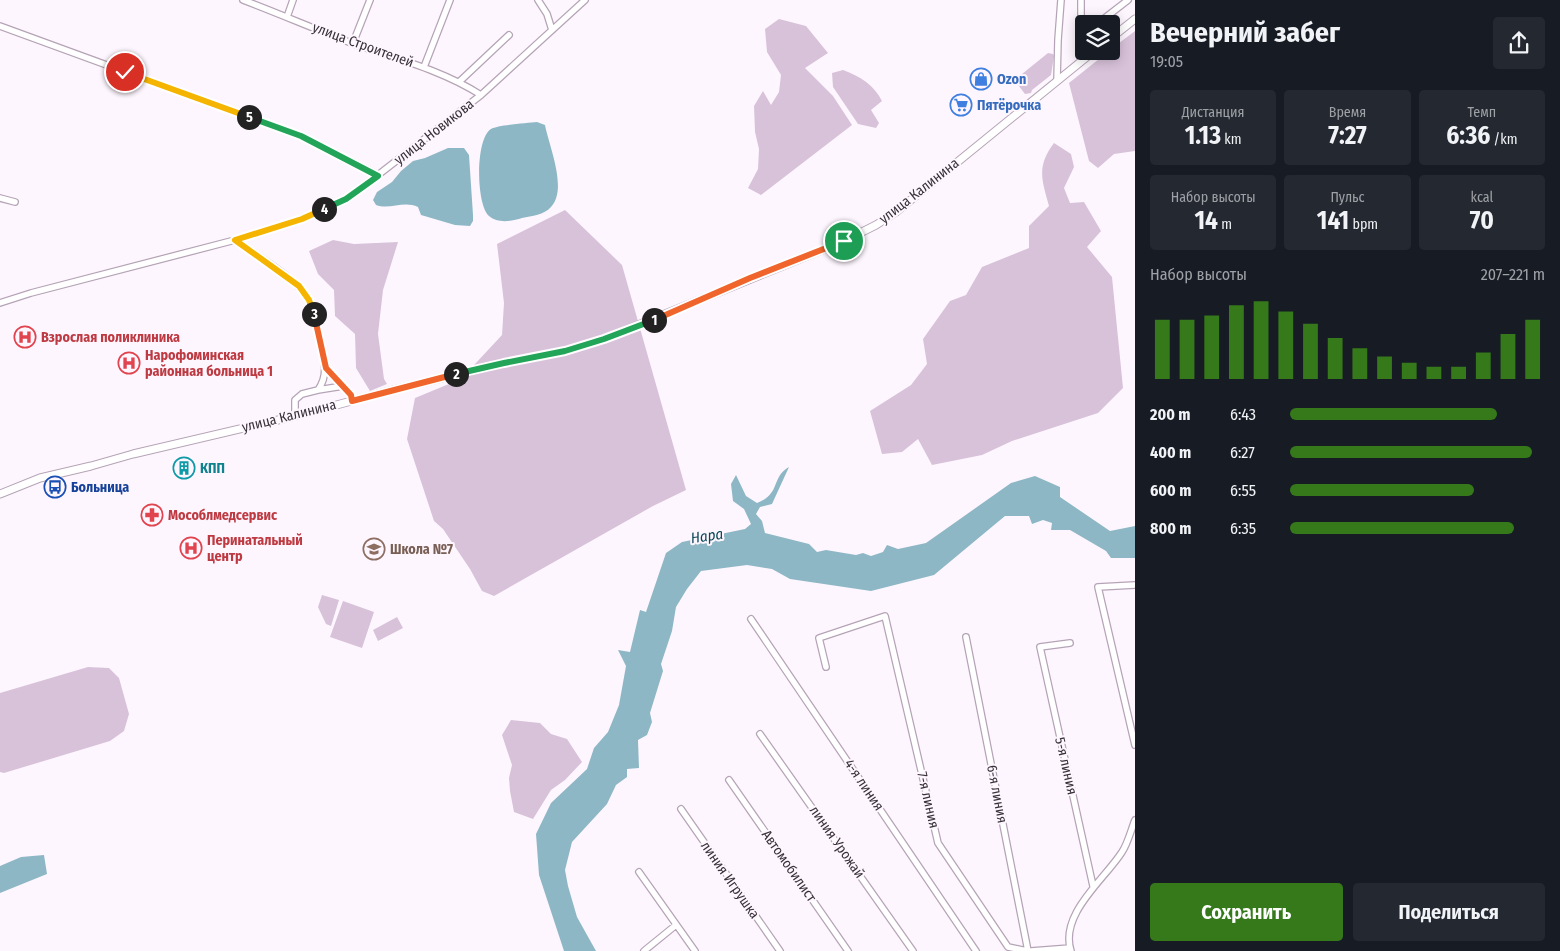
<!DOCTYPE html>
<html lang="ru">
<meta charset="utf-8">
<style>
body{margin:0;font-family:"Fira Sans Condensed",sans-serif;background:#242831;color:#f1f3f6;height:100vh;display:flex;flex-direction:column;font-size:19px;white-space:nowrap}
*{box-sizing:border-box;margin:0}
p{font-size:16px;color:#9ea1a6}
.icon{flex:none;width:28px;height:28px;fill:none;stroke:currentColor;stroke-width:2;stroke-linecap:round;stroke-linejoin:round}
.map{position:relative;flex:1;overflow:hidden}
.sheet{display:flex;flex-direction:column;background:#171b24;width:425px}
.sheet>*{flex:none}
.controls{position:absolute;left:1075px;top:15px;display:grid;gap:10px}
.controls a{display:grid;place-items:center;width:45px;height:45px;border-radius:5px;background:#171b24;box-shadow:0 2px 12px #0003;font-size:25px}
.pin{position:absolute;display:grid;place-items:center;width:42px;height:42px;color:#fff;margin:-21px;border:2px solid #fff;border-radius:50%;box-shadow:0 1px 5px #0007}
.km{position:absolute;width:25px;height:25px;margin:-12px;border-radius:50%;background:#222;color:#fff;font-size:14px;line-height:25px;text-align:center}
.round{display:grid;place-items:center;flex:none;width:52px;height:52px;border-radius:5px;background:#242831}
.summary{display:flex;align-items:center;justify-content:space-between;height:85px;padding:0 15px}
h1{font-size:28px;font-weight:700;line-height:38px}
.figures{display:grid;grid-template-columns:repeat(3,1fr);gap:8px;height:85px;padding:5px 15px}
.figures div{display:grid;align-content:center;border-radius:5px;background:#242831;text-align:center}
.figures b{font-size:25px;font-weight:700}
.figures small{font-size:14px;font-weight:400}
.figures p{font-size:14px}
.chart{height:140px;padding:10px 15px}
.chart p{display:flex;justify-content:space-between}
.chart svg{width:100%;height:90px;margin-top:5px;stroke:#35791a;stroke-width:6}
.action{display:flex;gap:10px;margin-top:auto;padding:10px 15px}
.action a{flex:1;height:58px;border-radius:5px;background:#35791a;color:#fff;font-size:20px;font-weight:700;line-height:58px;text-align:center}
.action a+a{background:#242831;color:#f1f3f6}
ul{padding:0 15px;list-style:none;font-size:16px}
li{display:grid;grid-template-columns:80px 60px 1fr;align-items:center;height:38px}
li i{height:12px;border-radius:6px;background:#35791a}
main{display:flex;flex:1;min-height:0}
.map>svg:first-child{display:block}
.green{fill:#d8c2da}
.water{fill:#8eb7c6}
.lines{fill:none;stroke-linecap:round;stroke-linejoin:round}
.minor-casing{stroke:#b5a4b7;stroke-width:8}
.tertiary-casing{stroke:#b5a4b7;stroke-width:9}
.minor{stroke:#fff;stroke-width:5.5}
.tertiary{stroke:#fff;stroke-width:7}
.split-1-casing{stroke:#fff;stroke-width:10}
.split-2-casing{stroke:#fff;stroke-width:10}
.split-3-casing{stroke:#fff;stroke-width:10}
.split-4-casing{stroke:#fff;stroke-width:10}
.split-5-casing{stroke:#fff;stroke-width:10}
.split-6-casing{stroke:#fff;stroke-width:10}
.split-1{stroke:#f0652b;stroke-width:6}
.split-2{stroke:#22a559;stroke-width:6}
.split-3{stroke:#f0652b;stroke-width:6}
.split-4{stroke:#f5b400;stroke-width:6}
.split-5{stroke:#22a559;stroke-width:6}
.split-6{stroke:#f5b400;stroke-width:6}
.labels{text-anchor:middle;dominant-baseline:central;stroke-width:4;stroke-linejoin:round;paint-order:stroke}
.street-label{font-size:14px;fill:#383138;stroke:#fef6fe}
.shop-label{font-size:14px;font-weight:bold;fill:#366cbe;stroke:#fef6fe;text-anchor:start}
.health-label{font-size:14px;font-weight:bold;fill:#be3a42;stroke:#fef6fe;text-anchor:start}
.culture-label{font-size:14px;font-weight:bold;fill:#0d838f;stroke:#fef6fe;text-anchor:start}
.transit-label{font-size:14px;font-weight:bold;fill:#164399;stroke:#fef6fe;text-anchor:start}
.education-label{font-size:14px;font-weight:bold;fill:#785e54;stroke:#fef6fe;text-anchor:start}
.water-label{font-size:15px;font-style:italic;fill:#0a4657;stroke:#fef6fe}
</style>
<main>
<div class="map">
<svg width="1135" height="951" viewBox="0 0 1135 951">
<rect width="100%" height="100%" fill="#fef6fe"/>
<!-- green -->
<path class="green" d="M 779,19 L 806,26 L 828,53 L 805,68 L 833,96 L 852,125 L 761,195 L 748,188 L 758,169 L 759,149 L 755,132 L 754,106 L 763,91 L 771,105 L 779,92 L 781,75 L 767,52 L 765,29 Z
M 1135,31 L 1135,151 L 1114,154 L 1098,168 L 1089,161 L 1069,83 L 1109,51 L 1111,51 L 1111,49 Z
M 1048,53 L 1053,54 L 1054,56 L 1051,75 L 1032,90 L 1031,93 L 1025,94 L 1015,81 L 1017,78 Z
M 843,70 C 860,76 874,85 882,101 L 871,110 L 879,123 L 876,128 L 858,124 L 833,87 L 832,73 Z
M 1054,143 L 1071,154 L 1074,167 L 1064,188 L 1070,203 L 1084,202 L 1101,231 L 1087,247 L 1112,277 L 1123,388 L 1098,413 L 1012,441 L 982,455 L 932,465 L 918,439 L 902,452 L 882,454 L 870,411 L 911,385 L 927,364 L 923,339 L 950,301 L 966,295 L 982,267 L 1029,248 L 1029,226 L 1049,206 C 1042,180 1036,167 1054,143 Z
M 565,210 L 622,265 L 686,490 L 653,506 L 494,596 L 482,591 L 470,569 L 443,529 L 434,521 L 407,439 L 415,398 L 461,379 L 502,335 L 504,303 L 497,244 Z
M 333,240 L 354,244 L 398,242 L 383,290 L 378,334 L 384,379 L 387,384 L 370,391 L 356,368 L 355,334 L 335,316 L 334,290 L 318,274 L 309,251 Z
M 322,595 L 339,600 L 331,626 L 326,624 L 318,607 Z
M 343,601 L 374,612 L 362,648 L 330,637 Z
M 397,617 L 403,628 L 378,641 L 373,630 Z
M 88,667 L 109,668 L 119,678 L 129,714 L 124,731 L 110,741 L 4,773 L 0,772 L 0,693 Z
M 511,720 L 540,723 L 551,734 L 567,739 L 582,762 L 565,780 L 551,790 L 533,819 L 514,812 L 510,791 L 509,778 L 512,765 L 502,735 Z"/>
<!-- water -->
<path class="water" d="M 537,122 L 545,125 C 549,146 568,189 551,207 C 544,215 532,216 522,218 C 513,221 498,224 489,216 C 476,204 475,139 491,129 C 498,125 527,123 537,122 Z
M 448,148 L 464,148 L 469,155 L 473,215 L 473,221 L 470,226 L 455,225 L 421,215 L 418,207 C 404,200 390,210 376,205 L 373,200 L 377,192 L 392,182 L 401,171 L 413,161 L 425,158 Z
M 789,467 L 772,504 L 760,507 L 756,514 L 762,521 L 765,533 L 809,544 L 817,552 L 826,550 L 856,555 L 863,553 L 871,556 L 883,552 L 887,545 L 898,549 L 926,543 L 1011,483 L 1035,476 L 1060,487 L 1060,497 L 1110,531 L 1135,526 L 1135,558 L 1111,558 L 1106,551 L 1070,530 L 1051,530 L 1052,523 L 1043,520 L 1032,524 L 1029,516 L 1005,516 L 934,575 L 871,591 L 790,579 L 772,569 L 747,565 L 701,571 L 687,589 L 676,607 L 672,631 L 661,664 L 663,671 L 650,713 L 652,722 L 647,735 L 638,740 L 639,768 L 627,769 L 627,777 L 616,785 L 607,804 L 572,842 L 565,870 L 568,886 L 577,917 L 596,951 L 564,951 L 539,875 L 536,834 L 551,803 L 587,769 L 594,748 L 608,732 L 619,705 L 626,666 L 618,650 L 630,652 L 640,610 L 646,612 L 666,553 L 682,542 L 745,529 L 751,524 L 744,509 L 733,501 L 731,484 L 736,475 L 746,496 L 757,503 C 781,494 771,477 789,467 Z
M 44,855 L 47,874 L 0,893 L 0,866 L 21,857 Z"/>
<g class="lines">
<!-- minor casing -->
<g class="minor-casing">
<path id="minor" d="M 243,0 C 280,14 317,30 354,44 C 397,59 442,70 481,95
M 538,0 L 547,14 L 552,30
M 287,17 L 293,0
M 1097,24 L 1128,0
M 0,26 L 301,136 L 378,175
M 1081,36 L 1081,0
M 353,43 L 370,0
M 424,67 L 450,0
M 1057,81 L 1058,40 L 1061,0
M 459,82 L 509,35
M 0,198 L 15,202
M 235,240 L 303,219 L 346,199 L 378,175 L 481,95 L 585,0
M 0,303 L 31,293 L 235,240 C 255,255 299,279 309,301 C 316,315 318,331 321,346 C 325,362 328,376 318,390 L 302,394 L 295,400 L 295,416
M 326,368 L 351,395 L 352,401
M 318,390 L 343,386
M 1135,585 L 1098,587 L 1135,745
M 751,619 L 976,951
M 966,637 L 1028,951
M 1070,643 L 1040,647 L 1093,886
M 826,667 L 819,638 L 885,616 L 938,843 L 1008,947 L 1027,951
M 760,734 L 913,951
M 729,780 L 848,951
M 681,809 L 780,951
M 639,872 L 695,951
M 644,951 L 676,925
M 1031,951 L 1070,948
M 1071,951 C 1059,914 1105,879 1122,852 C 1128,843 1131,830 1135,820"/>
</g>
<!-- tertiary casing -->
<g class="tertiary-casing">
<path id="tertiary" d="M 1111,38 L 1135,19
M 0,494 L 40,478 L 91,466 L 133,454 L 295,416 L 393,390 L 504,363 L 565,351 L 604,339 L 844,241 L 876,225 L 896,212 L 1094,51"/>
</g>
<!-- minor -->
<use href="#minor" class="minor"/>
<!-- tertiary -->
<use href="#tertiary" class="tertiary"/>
</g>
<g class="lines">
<!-- split-1 casing -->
<g class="split-1-casing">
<path id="split-1" d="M 654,320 L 750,278 L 844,241"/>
</g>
<!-- split-2 casing -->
<g class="split-2-casing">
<path id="split-2" d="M 456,374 L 504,363 L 565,351 L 604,339 L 654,320"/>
</g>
<!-- split-3 casing -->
<g class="split-3-casing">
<path id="split-3" d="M 314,314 L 326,368 L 351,395 L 352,401 L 456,374"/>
</g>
<!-- split-4 casing -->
<g class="split-4-casing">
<path id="split-4" d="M 314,314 L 309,300 L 299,286 L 235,240 L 302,219 L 324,209"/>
</g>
<!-- split-5 casing -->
<g class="split-5-casing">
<path id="split-5" d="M 249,117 L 301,136 L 378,176 L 346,199 L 324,209"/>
</g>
<!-- split-6 casing -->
<g class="split-6-casing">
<path id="split-6" d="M 125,72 L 249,117"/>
</g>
<!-- split-1 -->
<use href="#split-1" class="split-1"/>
<!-- split-2 -->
<use href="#split-2" class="split-2"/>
<!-- split-3 -->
<use href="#split-3" class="split-3"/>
<!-- split-4 -->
<use href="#split-4" class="split-4"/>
<!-- split-5 -->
<use href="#split-5" class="split-5"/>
<!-- split-6 -->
<use href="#split-6" class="split-6"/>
</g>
<!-- icons -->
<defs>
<g id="shop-ring" transform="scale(1.125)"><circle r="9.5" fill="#fef6fe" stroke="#3f7fe0" stroke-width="1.5"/><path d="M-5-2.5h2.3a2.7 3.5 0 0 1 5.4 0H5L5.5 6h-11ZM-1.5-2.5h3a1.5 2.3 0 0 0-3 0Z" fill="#3f7fe0"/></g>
<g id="supermarket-ring" transform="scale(1.125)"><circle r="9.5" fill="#fef6fe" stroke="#3f7fe0" stroke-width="1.5"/><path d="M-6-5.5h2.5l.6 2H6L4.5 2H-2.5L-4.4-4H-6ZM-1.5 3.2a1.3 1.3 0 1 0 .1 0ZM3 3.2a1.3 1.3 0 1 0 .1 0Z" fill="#3f7fe0"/></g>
<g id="hospital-ring" transform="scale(1.125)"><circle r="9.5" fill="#fef6fe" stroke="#e0444e" stroke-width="1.5"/><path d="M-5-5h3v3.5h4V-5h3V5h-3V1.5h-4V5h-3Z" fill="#e0444e"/></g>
<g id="building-ring" transform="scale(1.125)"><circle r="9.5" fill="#fef6fe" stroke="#0f9aa8" stroke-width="1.5"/><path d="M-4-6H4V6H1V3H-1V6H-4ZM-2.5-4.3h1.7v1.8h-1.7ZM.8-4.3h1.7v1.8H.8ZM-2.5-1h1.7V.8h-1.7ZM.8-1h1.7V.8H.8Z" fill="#0f9aa8"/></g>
<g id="bus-ring" transform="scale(1.125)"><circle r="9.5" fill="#fef6fe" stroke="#1a4fb4" stroke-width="1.5"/><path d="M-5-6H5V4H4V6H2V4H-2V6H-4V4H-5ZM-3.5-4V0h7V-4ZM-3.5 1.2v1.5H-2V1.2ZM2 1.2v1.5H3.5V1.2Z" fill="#1a4fb4"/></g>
<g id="pharmacy-ring" transform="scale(1.125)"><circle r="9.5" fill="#fef6fe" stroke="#e0444e" stroke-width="1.5"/><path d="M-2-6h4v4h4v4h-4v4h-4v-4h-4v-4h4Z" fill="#e0444e"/></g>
<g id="school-ring" transform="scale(1.125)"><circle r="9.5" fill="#fef6fe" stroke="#8d6e63" stroke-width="1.5"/><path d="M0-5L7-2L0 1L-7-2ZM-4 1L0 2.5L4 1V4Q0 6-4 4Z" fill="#8d6e63"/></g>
</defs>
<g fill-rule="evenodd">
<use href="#shop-ring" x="981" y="79"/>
<use href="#supermarket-ring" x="961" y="105"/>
<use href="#hospital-ring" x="25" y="337"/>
<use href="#hospital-ring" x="129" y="363"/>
<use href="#building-ring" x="184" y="468"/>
<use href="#bus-ring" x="55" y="487"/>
<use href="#pharmacy-ring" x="152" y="515"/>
<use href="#hospital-ring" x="191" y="548"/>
<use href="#school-ring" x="374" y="549"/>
</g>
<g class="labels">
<!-- street labels -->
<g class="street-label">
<text transform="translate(363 45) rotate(20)">улица Строителей</text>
<text transform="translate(434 132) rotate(-38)">улица Новикова</text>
<text transform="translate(919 191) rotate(-38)">улица Калинина</text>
<text transform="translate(289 416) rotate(-14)">улица Калинина</text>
<text transform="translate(1066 766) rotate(77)">5-я линия</text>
<text transform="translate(864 785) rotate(56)">4-я линия</text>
<text transform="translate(997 794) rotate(79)">6-я линия</text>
<text transform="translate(928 800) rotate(77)">7-я линия</text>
<text transform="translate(837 842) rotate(55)">линия Урожай</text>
<text transform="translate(789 866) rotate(55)">Автомобилист</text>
<text transform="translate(730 880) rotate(55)">линия Игрушка</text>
</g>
<!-- shop labels -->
<g class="shop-label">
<text x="997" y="79">Ozon</text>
<text x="977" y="105">Пятёрочка</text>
</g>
<!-- health labels -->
<g class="health-label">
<text x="41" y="337">Взрослая поликлиника</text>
<text x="145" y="355">Нарофоминская<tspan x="145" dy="16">районная больница 1</tspan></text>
<text x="168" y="515">Мособлмедсервис</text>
<text x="207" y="540">Перинатальный<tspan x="207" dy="16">центр</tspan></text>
</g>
<!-- culture labels -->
<g class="culture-label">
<text x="200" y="468">КПП</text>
</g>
<!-- transit labels -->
<g class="transit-label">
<text x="71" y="487">Больница</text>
</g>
<!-- education labels -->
<g class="education-label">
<text x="390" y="549">Школа №7</text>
</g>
<!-- water labels -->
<g class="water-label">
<text transform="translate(707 536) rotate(-8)">Нара</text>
</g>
</g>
</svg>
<div class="controls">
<a><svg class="icon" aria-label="layers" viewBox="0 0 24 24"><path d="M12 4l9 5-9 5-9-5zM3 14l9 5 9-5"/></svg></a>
</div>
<div class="pin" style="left:844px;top:241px;background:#1e9e55"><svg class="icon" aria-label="arrive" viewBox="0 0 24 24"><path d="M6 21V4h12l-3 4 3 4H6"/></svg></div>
<div class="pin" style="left:125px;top:72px;background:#d93025"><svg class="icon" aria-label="check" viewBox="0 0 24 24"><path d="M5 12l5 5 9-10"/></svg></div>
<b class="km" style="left:654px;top:320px">1</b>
<b class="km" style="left:456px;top:374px">2</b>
<b class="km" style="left:314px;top:314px">3</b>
<b class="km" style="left:324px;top:209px">4</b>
<b class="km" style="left:249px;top:117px">5</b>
</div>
<section class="sheet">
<div class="summary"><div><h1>Вечерний забег</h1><p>19:05</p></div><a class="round"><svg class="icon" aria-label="share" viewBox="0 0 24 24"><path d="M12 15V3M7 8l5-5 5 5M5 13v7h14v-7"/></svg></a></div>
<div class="figures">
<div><p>Дистанция</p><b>1.13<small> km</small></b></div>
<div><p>Время</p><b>7:27</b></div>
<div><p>Темп</p><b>6:36<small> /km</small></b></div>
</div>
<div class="figures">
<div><p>Набор высоты</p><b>14<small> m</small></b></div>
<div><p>Пульс</p><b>141<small> bpm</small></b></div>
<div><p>kcal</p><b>70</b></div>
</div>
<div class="chart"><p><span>Набор высоты</span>207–221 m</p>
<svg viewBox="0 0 160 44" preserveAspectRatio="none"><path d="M5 44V15M15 44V15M25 44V13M35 44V8M45 44V6M55 44V11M65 44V17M75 44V24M85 44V29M95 44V33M105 44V36M115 44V38M125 44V38M135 44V31M145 44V22M155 44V15"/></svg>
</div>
<ul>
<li><b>200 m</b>6:43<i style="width:81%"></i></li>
<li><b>400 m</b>6:27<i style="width:95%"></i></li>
<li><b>600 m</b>6:55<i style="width:72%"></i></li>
<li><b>800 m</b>6:35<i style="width:88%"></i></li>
</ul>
<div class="action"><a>Сохранить</a><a>Поделиться</a></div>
</section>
</main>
